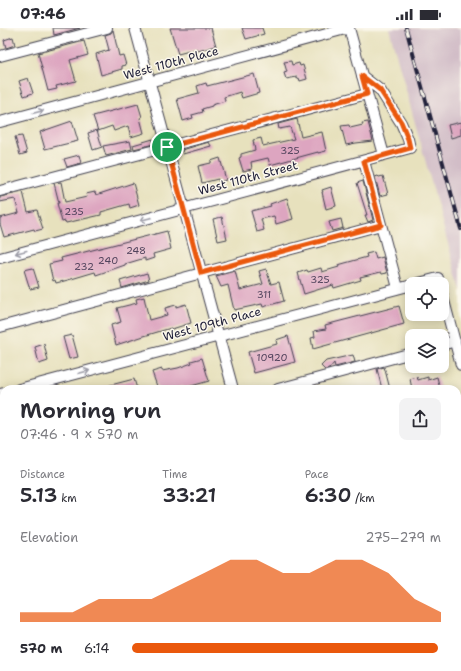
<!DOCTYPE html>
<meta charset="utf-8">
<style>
body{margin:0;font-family:"Shantell Sans",sans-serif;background:#f2f2f3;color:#2b2b33;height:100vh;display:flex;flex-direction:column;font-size:15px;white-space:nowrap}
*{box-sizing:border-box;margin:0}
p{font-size:13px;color:#7c7c81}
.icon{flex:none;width:22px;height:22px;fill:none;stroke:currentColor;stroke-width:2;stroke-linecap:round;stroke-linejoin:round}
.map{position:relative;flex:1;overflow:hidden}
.panel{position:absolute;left:0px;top:357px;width:461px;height:286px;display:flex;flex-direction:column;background:#fff;border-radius:12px 12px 0 0;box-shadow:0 2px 10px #0003}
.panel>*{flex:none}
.tools{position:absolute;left:405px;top:249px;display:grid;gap:8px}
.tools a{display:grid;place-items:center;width:44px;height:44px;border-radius:8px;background:#fff;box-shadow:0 2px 10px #0003;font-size:20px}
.pin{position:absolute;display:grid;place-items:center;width:34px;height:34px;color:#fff;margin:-17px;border:2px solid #fff;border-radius:50%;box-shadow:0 1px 4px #0007}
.round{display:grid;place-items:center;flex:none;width:42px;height:42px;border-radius:8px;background:#f2f2f3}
.overview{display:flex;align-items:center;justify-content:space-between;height:68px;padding:0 20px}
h1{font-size:22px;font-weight:600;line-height:30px}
.figures{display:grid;grid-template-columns:repeat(3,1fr);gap:6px;height:68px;padding:4px 20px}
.figures div{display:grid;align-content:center}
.figures b{font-size:20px;font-weight:600}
.figures small{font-size:11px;font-weight:400}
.figures p{font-size:11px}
.chart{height:112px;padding:8px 20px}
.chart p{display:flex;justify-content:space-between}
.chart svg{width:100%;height:72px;margin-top:4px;fill:#ea580c;opacity:.7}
ul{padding:0 20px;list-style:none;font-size:13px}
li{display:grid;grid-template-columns:64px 48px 1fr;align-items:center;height:30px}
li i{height:10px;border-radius:5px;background:#ea580c}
.status{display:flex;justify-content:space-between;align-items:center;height:28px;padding:0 20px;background:#fff;direction:ltr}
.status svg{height:11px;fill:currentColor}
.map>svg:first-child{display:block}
.built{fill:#f7cfd3}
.industrial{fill:#d2bdc7}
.building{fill:#dda5c0}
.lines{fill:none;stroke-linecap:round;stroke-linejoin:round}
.minor-casing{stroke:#403f4e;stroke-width:12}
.minor{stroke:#fff;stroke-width:10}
.rail-casing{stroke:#22223b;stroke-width:4}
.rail{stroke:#fbf7ec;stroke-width:2.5;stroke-dasharray:8;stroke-linecap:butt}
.oneway{stroke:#9c9ca7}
.route-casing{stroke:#fff;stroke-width:8}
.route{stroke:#ea580c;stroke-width:5}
.labels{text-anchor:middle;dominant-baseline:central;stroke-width:3;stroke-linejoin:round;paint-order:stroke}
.number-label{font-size:10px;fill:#51435c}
.street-label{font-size:12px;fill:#22223b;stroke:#fbf7ec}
</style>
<div class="status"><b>07:46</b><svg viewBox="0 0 49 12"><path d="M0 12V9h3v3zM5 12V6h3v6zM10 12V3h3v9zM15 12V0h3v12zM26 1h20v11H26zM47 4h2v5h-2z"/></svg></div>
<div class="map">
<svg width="461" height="643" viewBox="0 0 461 643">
<rect width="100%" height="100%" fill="#fbf7ec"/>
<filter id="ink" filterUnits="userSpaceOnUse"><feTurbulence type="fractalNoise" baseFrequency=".025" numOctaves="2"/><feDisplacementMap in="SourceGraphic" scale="8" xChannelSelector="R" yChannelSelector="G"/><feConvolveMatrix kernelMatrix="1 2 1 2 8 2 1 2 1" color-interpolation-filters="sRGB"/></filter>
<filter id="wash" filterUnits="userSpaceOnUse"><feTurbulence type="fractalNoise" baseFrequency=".012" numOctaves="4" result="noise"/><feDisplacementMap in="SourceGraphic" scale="16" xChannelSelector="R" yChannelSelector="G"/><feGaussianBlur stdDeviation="0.9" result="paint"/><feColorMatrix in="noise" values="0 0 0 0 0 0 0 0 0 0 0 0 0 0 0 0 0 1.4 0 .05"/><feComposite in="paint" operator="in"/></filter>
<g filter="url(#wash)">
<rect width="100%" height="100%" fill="#e7e1bd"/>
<!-- built -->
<path class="built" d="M 0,545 L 4,561 L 4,624 L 0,625 Z"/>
<!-- industrial -->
<path class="industrial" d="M 389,0 L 461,0 L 461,263 Z"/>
<g id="blocks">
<!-- building -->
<path class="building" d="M 53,0 L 80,0 L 54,7 Z
M 170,0 L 211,0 L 216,18 L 198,23 L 197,21 L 178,26 Z
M 242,0 L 262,0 L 264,6 L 246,11 Z
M 113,2 L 119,28 L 123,27 L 126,37 L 122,38 L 122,41 L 101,47 L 96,26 L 109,22 L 105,7 L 111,5 Z
M 13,9 L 15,17 L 6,20 L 4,12 Z
M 84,13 L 88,27 L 70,32 L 76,53 L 56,58 L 57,61 L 48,63 L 38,25 Z
M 291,33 L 292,37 L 299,35 L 300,38 L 303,37 L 307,51 L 300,53 L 299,50 L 297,51 L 297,49 L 286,51 L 284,45 L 287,44 L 284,34 Z
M 254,46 L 259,65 L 242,70 L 240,64 L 224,69 L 225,73 L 212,77 L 212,78 L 202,81 L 203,84 L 192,87 L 193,90 L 183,93 L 177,71 L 199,65 L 197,58 L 206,55 L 207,58 Z
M 28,50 L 33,65 L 24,68 L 19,53 Z
M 138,76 L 142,89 L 140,90 L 144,105 L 131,109 L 128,98 L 114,103 L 112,98 L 98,103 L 93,88 Z
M 297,91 L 301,109 L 322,104 L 326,123 L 318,125 L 318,124 L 270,137 L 268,130 L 251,134 L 252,141 L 243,143 L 239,130 L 241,129 L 241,126 L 255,122 L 253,112 L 261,110 L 263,118 L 294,111 L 290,99 L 279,101 L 278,96 Z
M 72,93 L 78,113 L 45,121 L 40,104 Z
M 368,94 L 373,113 L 356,115 L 346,117 L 341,98 L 349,97 L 350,100 L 363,97 L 362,95 Z
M 461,94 L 461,107 L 451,110 L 448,97 Z
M 97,102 L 102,119 L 93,122 L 88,105 Z
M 22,108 L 27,125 L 20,127 L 15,109 Z
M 153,111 L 154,116 L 134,121 L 133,117 Z
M 130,113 L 132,121 L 106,128 L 103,118 Z
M 209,114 L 211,118 L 183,126 L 182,122 Z
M 79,127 L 81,135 L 67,139 L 64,131 Z
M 220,130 L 226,152 L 219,154 L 218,151 L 202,155 L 198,138 L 211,135 L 211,133 Z
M 378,148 L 379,149 L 383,148 L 388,166 L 380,168 L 375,149 Z
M 363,153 L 373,192 L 368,194 L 365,187 L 367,187 L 357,155 Z
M 61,154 L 65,174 L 87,169 L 86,166 L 95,164 L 96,167 L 133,155 L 139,177 L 130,180 L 129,176 L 101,184 L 101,187 L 66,195 L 65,193 L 62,194 L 57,175 L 59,175 L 54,155 Z
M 331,159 L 336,178 L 326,181 L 322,164 L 323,164 L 322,162 Z
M 23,164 L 28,184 L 37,182 L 43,201 L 35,203 L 34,201 L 4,209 L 0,196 L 0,190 L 19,185 L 15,171 L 0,174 L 0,169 Z
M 287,170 L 293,191 L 276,196 L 274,188 L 261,191 L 264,202 L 257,204 L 251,183 L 271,178 L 270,176 Z
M 222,189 L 227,211 L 218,213 L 213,191 Z
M 341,191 L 343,200 L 332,203 L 329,194 Z
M 167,203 L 171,221 L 153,226 L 154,230 L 145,233 L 145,230 L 125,236 L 125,237 L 96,247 L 95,244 L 68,252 L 56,255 L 55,252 L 53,253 L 49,236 L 62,233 L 61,230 Z
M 374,224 L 376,231 L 383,229 L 387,245 L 382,246 L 381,244 L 360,249 L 361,252 L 334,260 L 333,257 L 304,266 L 298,245 L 307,242 L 308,244 L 321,240 L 322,244 L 339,239 L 338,237 L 367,229 L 366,226 Z
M 33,240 L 39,259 L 30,261 L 24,242 Z
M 266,241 L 271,256 L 279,254 L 284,273 L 263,279 L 262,276 L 234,282 L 228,257 L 221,259 L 216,248 L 235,243 L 240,262 L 263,256 L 259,243 Z
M 147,245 L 149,252 L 122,260 L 120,253 Z
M 144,269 L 149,292 L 167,287 L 165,280 L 176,277 L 176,279 L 186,276 L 191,295 L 172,301 L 171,300 L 144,308 L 116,317 L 111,297 L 121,294 L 117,280 L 137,275 L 136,271 Z
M 399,278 L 404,296 L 313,321 L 311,310 L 315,309 L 314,303 L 326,301 L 325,297 Z
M 72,307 L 78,329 L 69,331 L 63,309 Z
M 288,308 L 295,334 L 254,345 L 248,324 L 277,316 L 276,312 Z
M 44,316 L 48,333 L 39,336 L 35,319 Z
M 353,327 L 355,334 L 335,339 L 334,335 L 329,341 L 325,342 L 321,338 L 326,333 Z
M 202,330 L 209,353 L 184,360 L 183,358 L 174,361 L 158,361 L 152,344 L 162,341 L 162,343 L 178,340 L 192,335 L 191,333 Z
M 384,339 L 385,342 L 390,361 L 382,361 L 377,341 Z
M 417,349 L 418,352 L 428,349 L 428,352 L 437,349 L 440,361 L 412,361 L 410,351 Z
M 134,351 L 137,361 L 104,361 L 103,359 Z"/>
</g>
</g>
<g filter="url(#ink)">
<use href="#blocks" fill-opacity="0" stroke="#403f4e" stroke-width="1"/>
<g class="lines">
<!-- minor casing -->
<g class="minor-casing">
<path id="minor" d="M 135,0 L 233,361
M 349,0 L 384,127
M 0,28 L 107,0
M 0,94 L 349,0
M 364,133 L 398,260
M 0,163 L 367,66
M 0,230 L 410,120 L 408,111 L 401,95 L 380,62 L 362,48
M 415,256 L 438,250 L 439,256
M 442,265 L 461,337
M 0,299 L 381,197
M 442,317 L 455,313
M 19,361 L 412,257
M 278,361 L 412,325
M 0,366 L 4,365
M 457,380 L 461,379
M 457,449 L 461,448
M 0,494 L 4,508
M 457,518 L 461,517
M 457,585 L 461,584
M 0,639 L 4,638
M 39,639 L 40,643
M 105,639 L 106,643
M 308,639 L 309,643
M 239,643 L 254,639"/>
</g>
<!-- minor -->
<use href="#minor" class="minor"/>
<!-- rail casing -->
<g class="rail-casing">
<path id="rail" d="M 406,0 L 461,201"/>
</g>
<!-- rail -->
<use href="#rail" class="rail"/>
</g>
<!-- one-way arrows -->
<defs><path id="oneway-shaft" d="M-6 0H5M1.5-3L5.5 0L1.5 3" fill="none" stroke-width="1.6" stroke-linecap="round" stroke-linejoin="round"/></defs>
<g class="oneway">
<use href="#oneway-shaft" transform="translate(38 84) rotate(-15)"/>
<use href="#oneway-shaft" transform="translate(146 191) rotate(165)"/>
<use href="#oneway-shaft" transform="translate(21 224) rotate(165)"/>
<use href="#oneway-shaft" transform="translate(84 344) rotate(-15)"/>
</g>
</g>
<g class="lines" filter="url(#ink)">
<!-- route casing -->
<g class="route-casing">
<path id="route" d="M 362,48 L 380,62 L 401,94 L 408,111 L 410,120 L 364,133 L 381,197 L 201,245 L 167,119 L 367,66 Z"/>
</g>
<!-- route -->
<use href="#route" class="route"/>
</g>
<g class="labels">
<!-- number labels -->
<g class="number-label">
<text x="290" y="122">325</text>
<text x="74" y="183">235</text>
<text x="136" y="222">248</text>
<text x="108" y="232">240</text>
<text x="84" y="238">232</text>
<text x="320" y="251">325</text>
<text x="264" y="266">311</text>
<text x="272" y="329">10920</text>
</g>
<!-- street labels -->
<g class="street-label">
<text transform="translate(171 35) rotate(-15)">West 110th Place</text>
<text transform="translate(248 150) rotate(-15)">West 110th Street</text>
<text transform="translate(212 296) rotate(-15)">West 109th Place</text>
</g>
</g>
</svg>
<div class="tools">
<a><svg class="icon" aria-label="locate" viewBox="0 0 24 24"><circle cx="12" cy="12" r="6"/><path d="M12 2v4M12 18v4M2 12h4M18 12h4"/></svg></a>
<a><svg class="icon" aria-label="layers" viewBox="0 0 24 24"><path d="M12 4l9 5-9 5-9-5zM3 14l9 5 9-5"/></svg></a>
</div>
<div class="pin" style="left:167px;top:119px;background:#1e9e55"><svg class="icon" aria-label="arrive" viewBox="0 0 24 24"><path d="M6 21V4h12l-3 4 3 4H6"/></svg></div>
<section class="panel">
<div class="overview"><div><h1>Morning run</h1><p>07:46 · 9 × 570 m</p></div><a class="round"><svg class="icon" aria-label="share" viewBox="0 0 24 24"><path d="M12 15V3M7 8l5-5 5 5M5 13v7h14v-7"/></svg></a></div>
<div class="figures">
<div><p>Distance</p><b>5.13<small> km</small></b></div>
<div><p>Time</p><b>33:21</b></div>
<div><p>Pace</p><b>6:30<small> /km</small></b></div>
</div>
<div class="chart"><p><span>Elevation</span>275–279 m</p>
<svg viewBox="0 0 160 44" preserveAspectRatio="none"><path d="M0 44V38L10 38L20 38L30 30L40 30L50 30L60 22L70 14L80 6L90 6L100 14L110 14L120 6L130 6L140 14L150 30L160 38V44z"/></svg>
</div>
<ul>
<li><b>570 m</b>6:14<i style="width:99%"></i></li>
</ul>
</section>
</div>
